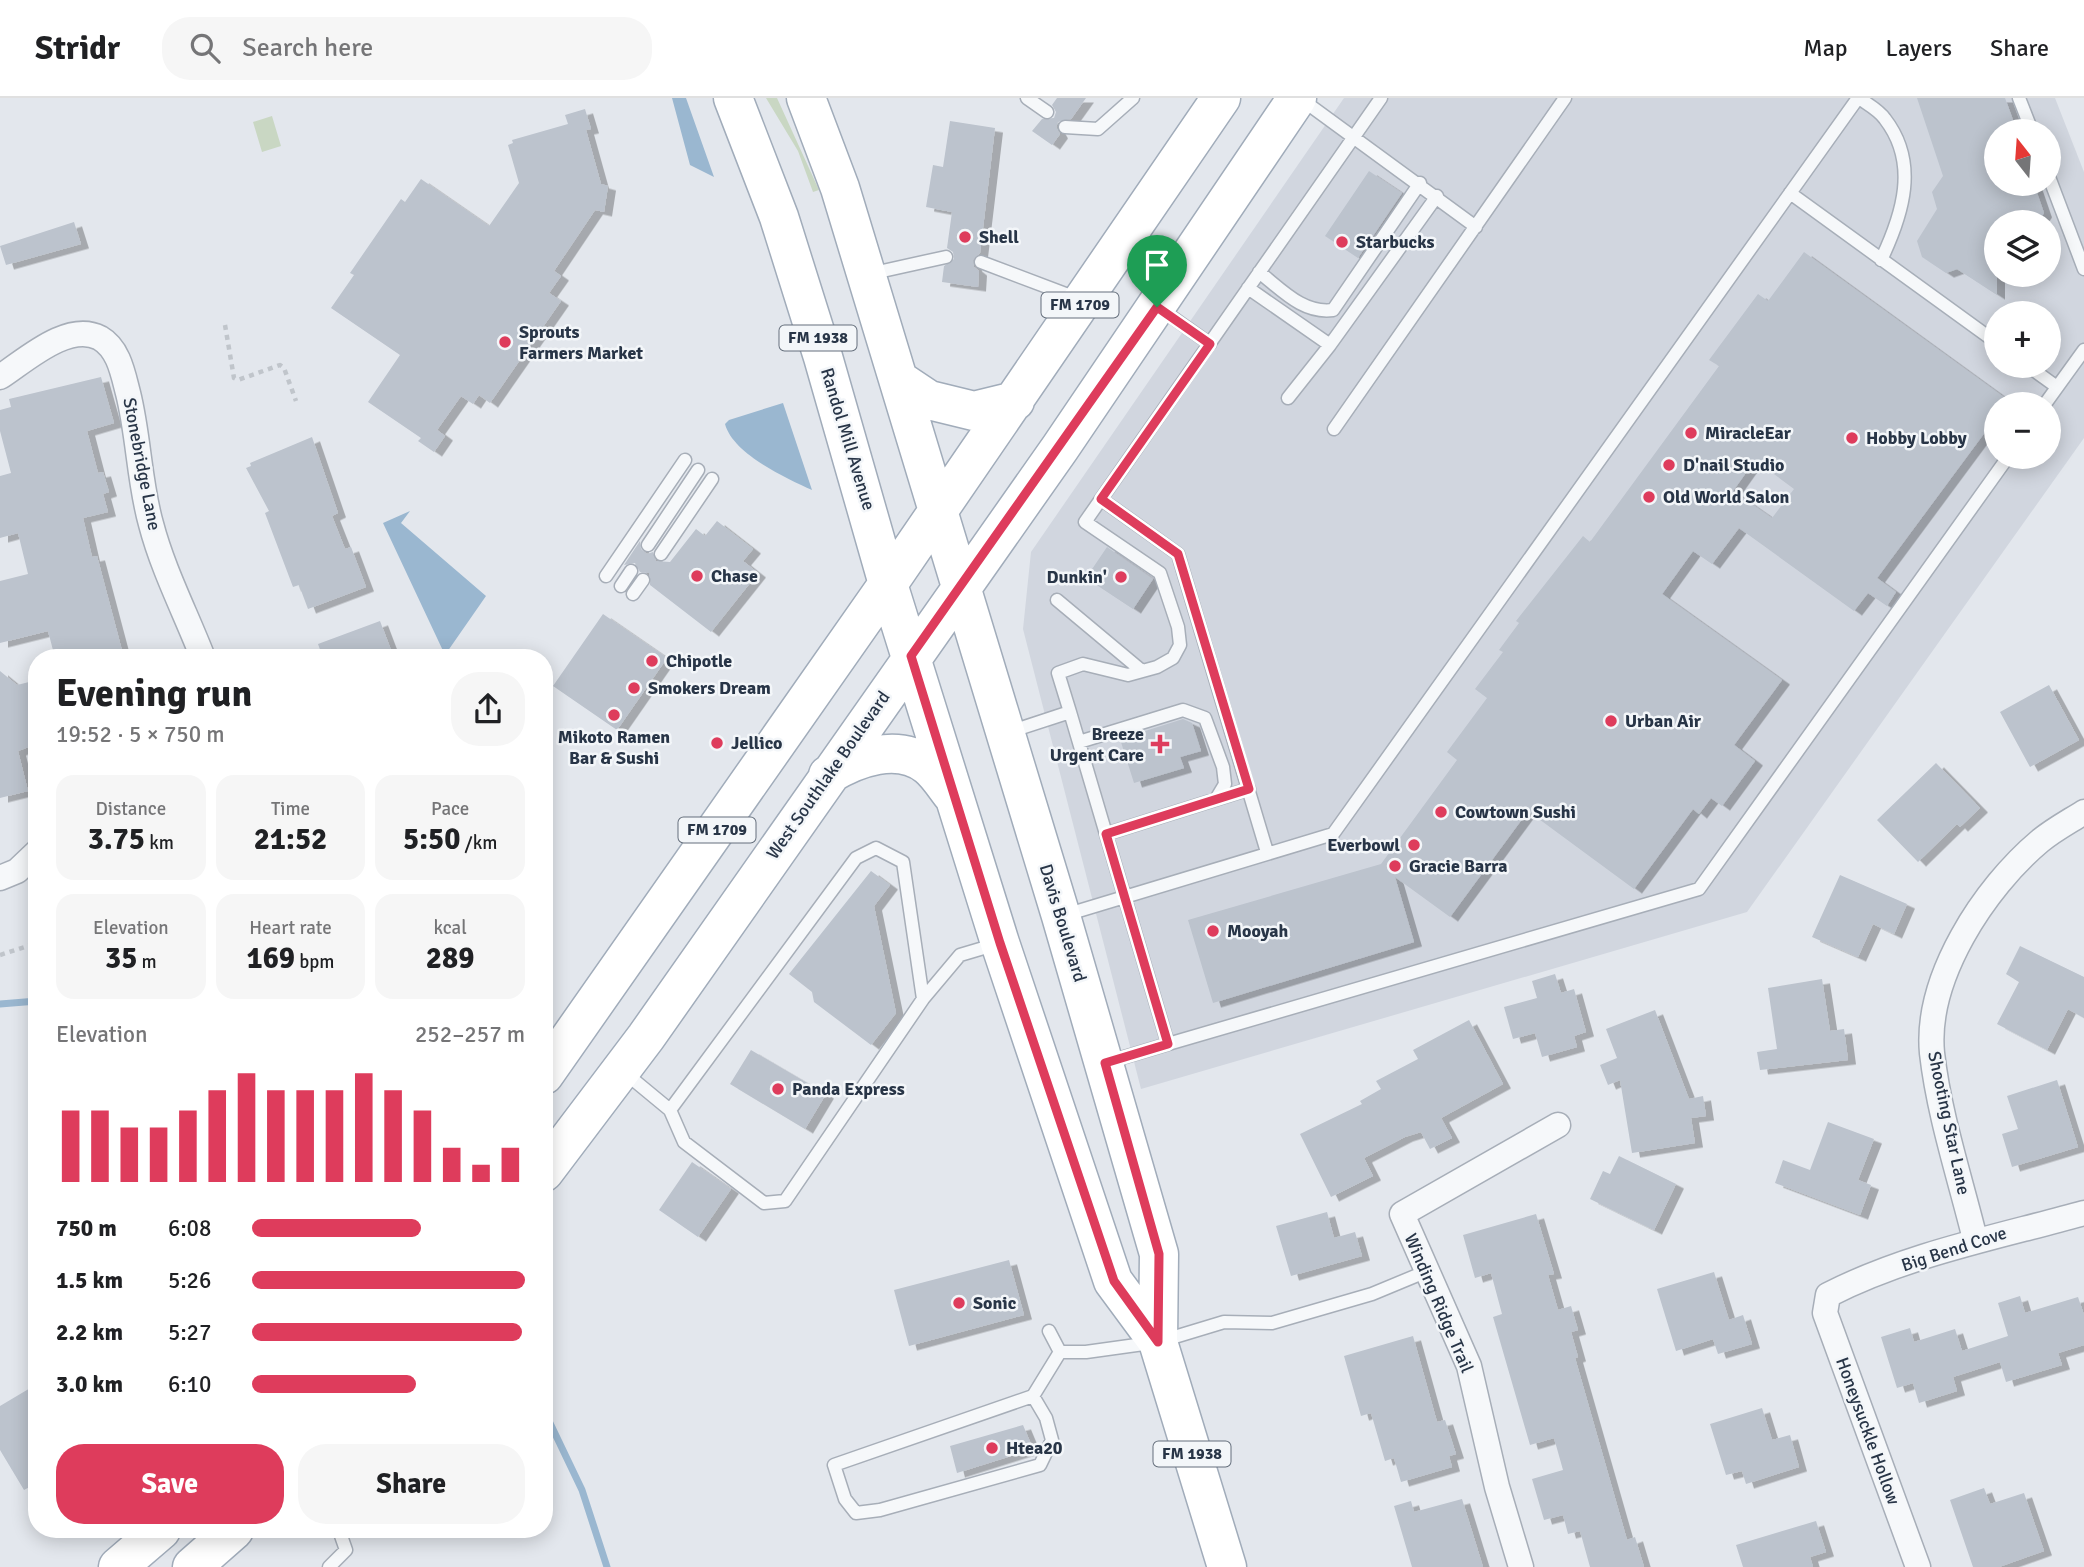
<!DOCTYPE html>
<meta charset="utf-8">
<style>
body{margin:0;font-family:Signika,sans-serif;background:#f6f6f6;color:#202124;height:100vh;display:flex;flex-direction:column;font-size:26px;white-space:nowrap}
*{box-sizing:border-box;margin:0}
p{font-size:23px;color:#757577}
.icon{flex:none;width:38px;height:38px;fill:none;stroke:currentColor;stroke-width:2;stroke-linecap:round;stroke-linejoin:round}
.map{position:relative;flex:1;overflow:hidden}
.panel{position:absolute;left:28px;top:551px;width:525px;height:889px;display:flex;flex-direction:column;background:#fff;border-radius:28px;box-shadow:0 4px 18px #0003}
.panel>*{flex:none}
.needle{width:46px;rotate:343deg}
.fabs{position:absolute;left:1984px;top:21px;display:grid;gap:14px}
.fabs a{display:grid;place-items:center;width:77px;height:77px;border-radius:50%;background:#fff;box-shadow:0 4px 18px #0003;font-size:35px}
.pin{position:absolute;display:grid;place-items:center;width:60px;height:60px;color:#fff;margin:-72px -30px;border-radius:50% 50% 50% 0;rotate:-45deg;box-shadow:0 0 7px #0007}
.pin .icon{rotate:45deg}
.round{display:grid;place-items:center;flex:none;width:74px;height:74px;border-radius:28px;background:#f6f6f6}
.summary{display:flex;align-items:center;justify-content:space-between;height:119px;padding:0 28px}
h1{font-size:38px;font-weight:700;line-height:52px}
.stats{display:grid;grid-template-columns:repeat(3,1fr);gap:10px;height:119px;padding:7px 28px}
.stats div{display:grid;align-content:center;border-radius:18px;background:#f6f6f6;text-align:center}
.stats b{font-size:30px;font-weight:700}
.stats small{font-size:19px;font-weight:400}
.stats p{font-size:19px}
.chart{height:196px;padding:14px 28px}
.chart p{display:flex;justify-content:space-between}
.chart svg{width:100%;height:126px;margin-top:7px;stroke:#de3c5c;stroke-width:6}
.cta{display:flex;gap:14px;margin-top:auto;padding:14px 28px}
.cta a{flex:1;height:80px;border-radius:28px;background:#de3c5c;color:#fff;font-size:28px;font-weight:700;line-height:80px;text-align:center}
.cta a+a{background:#f6f6f6;color:#202124}
ul{padding:0 28px;list-style:none;font-size:23px}
li{display:grid;grid-template-columns:112px 84px 1fr;align-items:center;height:52px}
li i{height:18px;border-radius:9px;background:#de3c5c}
header{display:flex;align-items:center;gap:42px;box-sizing:border-box;height:98px;padding:0 35px;background:#fff;border-bottom:2px solid #e0e0e0}
header strong{font-size:33px}
nav{display:flex;gap:38px;margin-inline-start:auto;font-size:24px}
.search{width:490px;height:63px;background:#f6f6f6;display:flex;align-items:center;gap:18px;box-sizing:border-box;padding:0 24px;border-radius:28px;color:#757577;font-size:26px}
.map>svg:first-child{display:block}
.built{fill:#d1d6df;fill-rule:evenodd}
.green{fill:#c9d7c3}
.water{fill:#9ab7d0}
.lines{fill:none;stroke-linecap:round;stroke-linejoin:round}
.stream{stroke:#9ab7d0;stroke-width:7}
.building{fill:#bcc3cd;fill-rule:evenodd;filter:url(#shadow)}
.lane-casing{stroke:#a7aeb8;stroke-width:15}
.street-casing{stroke:#a7aeb8;stroke-width:27}
.primary-casing{stroke:#a1acba;stroke-width:41}
.path{stroke:#c0c5cb;stroke-width:4.5;stroke-dasharray:5 5;stroke-linecap:butt}
.lane{stroke:#f6f8fa;stroke-width:12}
.street{stroke:#f6f8fa;stroke-width:24}
.primary{stroke:#fff;stroke-width:38}
.route-casing{stroke:#fff;stroke-width:14}
.route{stroke:#de3c5c;stroke-width:9}
.poi-dot{fill:#de3c5c;stroke:#f3f6f9;stroke-width:2.5}
.labels{text-anchor:middle;dominant-baseline:central;stroke-width:5;stroke-linejoin:round;paint-order:stroke}
.shield{fill:#f3f6f9;stroke:#656f7c;stroke-width:2}
.shield-label{font-size:16px;font-weight:bold;fill:#283547}
.poi-label{font-size:18px;font-weight:bold;fill:#283547;stroke:#f3f6f9;text-anchor:start}
.street-label{font-size:18px;fill:#283547;stroke:#f3f6f9}
</style>
<header>
<strong>Stridr</strong>
<div class="search"><svg class="icon" aria-label="search" viewBox="0 0 24 24"><circle cx="10" cy="10" r="6"/><path d="M15 15l6 6"/></svg>Search here</div>
<nav><a>Map</a><a>Layers</a><a>Share</a></nav>
</header>
<div class="map">
<svg width="2084" height="1469" viewBox="0 0 2084 1469">
<defs>
<filter id="shadow"><feDropShadow dx="8" dy="4.5" stdDeviation="0" flood-color="#0004"/></filter>
</defs>
<rect width="100%" height="100%" fill="#e3e7ed"/>
<!-- built -->
<path class="built" d="M 1344,0 L 2055,0 L 2084,74 L 2084,340 L 1747,814 L 1141,991 L 1023,531 L 1031,454 ZM 1997,33 L 2049,33 L 2049,86 L 1997,86 ZM 1997,124 L 2049,124 L 2049,177 L 1997,177 ZM 1997,215 L 2049,215 L 2049,268 L 1997,268 ZM 1997,306 L 2049,306 L 2049,359 L 1997,359 Z"/>
<!-- green -->
<path class="green" d="M 766,0 L 777,0 L 819,92 L 813,94 L 798,53 Z
M 272,18 L 281,48 L 262,54 L 253,24 Z"/>
<!-- water -->
<path class="water" d="M 672,0 L 686,0 L 714,79 L 690,67 Z
M 783,305 L 812,392 C 786,380 733,356 725,326 L 729,322 Z
M 410,413 L 401,425 L 486,498 L 445,557 L 383,425 Z"/>
<g class="lines">
<!-- stream -->
<path class="stream" d="M 0,906 L 37,903
M 544,1294 L 549,1323 L 582,1392 L 607,1469"/>
</g>
<!-- building -->
<path class="building" d="M 1057,0 L 1086,0 L 1071,21 L 1058,24 L 1056,29 L 1060,36 L 1052,47 L 1032,33 L 1042,21 L 1054,20 L 1056,14 L 1052,7 Z
M 1917,0 L 2005,0 L 2017,33 L 1997,33 L 1997,86 L 2034,86 L 2044,115 L 2038,124 L 1997,124 L 1997,197 L 1957,171 L 1946,175 L 1922,159 L 1917,143 L 1937,111 L 1932,94 L 1943,78 Z
M 585,11 L 591,31 L 586,32 L 601,86 L 608,88 L 604,114 L 595,112 L 554,173 L 561,178 L 549,195 L 561,203 L 490,305 L 479,297 L 473,306 L 461,298 L 437,332 L 445,338 L 434,354 L 418,343 L 421,340 L 368,304 L 400,257 L 331,210 L 354,177 L 350,175 L 401,101 L 405,104 L 421,81 L 489,128 L 519,85 L 508,47 L 513,45 L 512,42 L 568,26 L 565,17 Z
M 950,23 L 995,30 L 980,155 L 973,162 L 974,169 L 979,173 L 978,189 L 942,184 L 944,168 L 954,161 L 953,154 L 947,150 L 952,114 L 926,109 L 933,67 L 943,69 Z
M 1369,73 L 1402,95 L 1358,160 L 1325,138 Z
M 74,124 L 81,146 L 6,167 L 0,148 Z
M 1804,154 L 2008,302 L 2005,306 L 1997,306 L 1997,318 L 1877,480 L 1896,494 L 1887,508 L 1868,495 L 1854,513 L 1739,430 L 1712,466 L 1693,453 L 1662,496 L 1782,582 L 1734,647 L 1755,663 L 1722,708 L 1711,700 L 1699,716 L 1693,711 L 1634,791 L 1528,713 L 1450,819 L 1395,779 L 1414,844 L 1213,905 L 1188,822 L 1381,766 L 1457,662 L 1447,654 L 1487,600 L 1475,591 L 1503,554 L 1499,552 L 1519,525 L 1516,523 L 1583,438 L 1590,444 L 1719,268 L 1709,262 L 1758,196 L 1768,203 ZM 1755,362 L 1794,391 L 1772,420 L 1733,393 Z
M 101,279 L 114,325 L 87,333 L 98,375 L 103,374 L 109,394 L 103,396 L 108,414 L 83,420 L 92,459 L 97,458 L 124,560 L 55,560 L 48,533 L 0,545 L 0,483 L 28,476 L 18,435 L 0,440 L 0,378 L 11,375 L 0,333 L 0,312 L 11,309 L 9,301 Z
M 312,339 L 338,415 L 332,418 L 345,451 L 351,449 L 366,489 L 308,511 L 299,487 L 293,489 L 265,415 L 269,413 L 246,370 L 251,368 L 250,365 Z
M 717,423 L 753,451 L 743,463 L 758,475 L 711,534 L 650,487 L 649,475 L 640,474 L 635,465 L 624,467 L 640,443 L 641,451 L 647,456 L 653,454 L 656,463 L 670,464 L 696,431 L 705,438 Z
M 1107,449 L 1153,481 L 1133,511 L 1086,480 Z
M 603,516 L 667,560 L 617,632 L 553,588 Z
M 380,523 L 394,560 L 323,560 L 318,546 Z
M 0,573 L 17,587 L 37,582 L 37,646 L 18,653 L 28,693 L 0,700 Z
M 2049,587 L 2079,642 L 2030,669 L 2000,614 Z
M 1183,621 L 1192,625 L 1201,653 L 1180,659 L 1184,670 L 1134,685 L 1120,641 Z
M 1936,665 L 1980,710 L 1960,729 L 1957,726 L 1918,764 L 1877,722 Z
M 871,773 L 890,787 L 874,808 L 896,915 L 871,947 L 814,904 L 812,894 L 789,876 Z
M 1840,777 L 1907,806 L 1894,836 L 1873,826 L 1858,859 L 1812,839 Z
M 2020,848 L 2084,879 L 2084,920 L 2068,911 L 2047,952 L 1997,926 L 2019,884 L 2006,876 Z
M 1555,876 L 1561,895 L 1574,891 L 1586,934 L 1574,938 L 1577,949 L 1542,959 L 1535,935 L 1513,941 L 1504,909 L 1537,900 L 1532,883 Z
M 1822,881 L 1830,933 L 1844,931 L 1848,962 L 1760,972 L 1757,954 L 1777,951 L 1768,890 Z
M 1655,912 L 1689,1001 L 1703,998 L 1706,1018 L 1691,1020 L 1695,1045 L 1632,1055 L 1620,982 L 1608,987 L 1600,967 L 1617,960 L 1606,931 Z
M 1469,922 L 1503,986 L 1441,1020 L 1452,1040 L 1430,1051 L 1421,1034 L 1405,1039 L 1364,1060 L 1373,1078 L 1331,1099 L 1300,1036 L 1362,1006 L 1360,1003 L 1381,991 L 1376,983 L 1418,961 L 1413,952 Z
M 751,952 L 826,996 L 805,1031 L 730,986 Z
M 2057,982 L 2078,1049 L 2012,1069 L 2002,1036 L 2018,1031 L 2007,998 Z
M 1828,1024 L 1874,1041 L 1858,1082 L 1871,1087 L 1860,1117 L 1775,1085 L 1783,1062 L 1810,1072 Z
M 1619,1058 L 1676,1086 L 1654,1132 L 1590,1101 L 1603,1073 L 1610,1076 Z
M 692,1064 L 731,1091 L 698,1139 L 659,1112 Z
M 1327,1114 L 1334,1140 L 1355,1134 L 1362,1158 L 1291,1178 L 1276,1128 Z
M 1536,1116 L 1554,1176 L 1548,1177 L 1558,1212 L 1571,1208 L 1578,1232 L 1571,1234 L 1578,1259 L 1575,1260 L 1627,1442 L 1635,1439 L 1644,1469 L 1590,1469 L 1580,1433 L 1568,1436 L 1563,1417 L 1544,1422 L 1532,1381 L 1563,1372 L 1554,1340 L 1530,1347 L 1493,1219 L 1502,1216 L 1491,1175 L 1475,1180 L 1463,1137 Z
M 1009,1162 L 1024,1217 L 909,1248 L 894,1192 Z
M 1714,1174 L 1729,1222 L 1743,1217 L 1752,1246 L 1718,1256 L 1713,1241 L 1676,1253 L 1657,1191 Z
M 2020,1198 L 2025,1215 L 2078,1199 L 2084,1217 L 2084,1247 L 2058,1255 L 2062,1267 L 2006,1284 L 2000,1264 L 1953,1279 L 1957,1293 L 1919,1305 L 1913,1285 L 1897,1290 L 1881,1239 L 1910,1230 L 1914,1244 L 1955,1231 L 1962,1253 L 2008,1238 L 1998,1205 Z
M 1413,1238 L 1437,1324 L 1445,1322 L 1456,1356 L 1449,1358 L 1452,1369 L 1401,1384 L 1394,1360 L 1385,1363 L 1371,1315 L 1361,1318 L 1344,1258 Z
M 37,1286 L 37,1385 L 24,1392 L 0,1352 L 0,1308 Z
M 1762,1310 L 1772,1342 L 1790,1337 L 1799,1369 L 1746,1386 L 1742,1373 L 1726,1377 L 1710,1326 Z
M 1023,1327 L 1033,1351 L 957,1375 L 950,1348 Z
M 1984,1390 L 1990,1406 L 2024,1395 L 2044,1453 L 1999,1469 L 1973,1469 L 1950,1402 Z
M 1462,1401 L 1483,1469 L 1412,1469 L 1394,1408 L 1411,1403 L 1414,1414 Z
M 1816,1423 L 1826,1454 L 1810,1459 L 1813,1469 L 1743,1469 L 1736,1447 Z"/>
<g class="lines">
<!-- lane casing -->
<g class="lane-casing">
<path id="lane" d="M 1027,0 L 1047,14
M 1859,0 C 1867,6 1879,12 1885,21 C 1919,65 1903,116 1881,162
M 2019,0 L 2032,33
M 1301,1 L 1476,129
M 1065,29 L 1098,31 L 1133,0
M 2049,79 L 2084,171
M 1790,95 L 1997,245
M 981,164 L 1079,201
M 1259,174 C 1282,192 1303,216 1333,212 L 1420,85
M 869,176 L 946,159
M 1248,190 L 1330,247 L 1437,98
M 1158,209 L 1210,246
M 2028,268 L 2057,289
M 1288,300 L 1330,247
M 2045,306 L 2084,252
M 1334,331 L 1565,0
M 1101,401 L 1178,456 L 1267,754
M 648,447 L 698,372
M 661,456 L 712,381
M 606,478 L 685,362
M 621,488 L 631,473
M 633,496 L 643,482
M 1057,502 L 1142,573
M 1070,614 L 1168,946 L 1699,791 L 2008,359
M 1009,634 L 1070,614 L 1058,575 L 1083,566 L 1128,577 L 1157,569 L 1173,560 L 1180,547 L 1178,529 L 1160,475 L 1085,424 L 1381,0
M 1079,644 L 1183,612 L 1205,620 L 1223,669 L 1225,686 L 1216,701
M 1106,736 L 1249,691
M 1065,817 L 1333,736 L 1858,0
M 1108,964 L 1168,946
M 624,974 L 670,1012 L 684,1044 L 764,1105 L 785,1103 L 923,901 L 960,857 L 997,846
M 670,1012 L 856,760 L 876,750 L 903,764 L 923,901
M 1049,1233 L 1060,1254 L 1086,1254 L 1158,1244 L 1224,1224 L 1272,1225 L 1372,1196 L 1425,1174
M 1033,1298 L 1046,1320 L 1052,1342 L 1040,1367 L 880,1412 L 856,1415 L 845,1401 L 834,1367 L 1033,1298 L 1060,1254
M 329,1469 L 346,1452 L 339,1432"/>
</g>
<!-- street casing -->
<g class="street-casing">
<path id="street" d="M 0,279 C 25,263 68,223 100,240 C 119,251 123,276 128,295 C 139,339 139,384 151,426 C 163,472 186,516 203,560
M 0,780 L 17,773 L 37,754
M 1975,1141 C 1960,1080 1939,1017 1932,955 C 1925,880 1984,790 2040,743 C 2053,732 2070,723 2084,714
M 1521,1469 L 1497,1389 L 1469,1268 L 1402,1116 L 1558,1027
M 1918,1469 L 1825,1215 L 1828,1197 C 1908,1156 1998,1139 2084,1115"/>
</g>
<!-- primary casing -->
<g class="primary-casing">
<path id="primary" d="M 733,0 L 779,119 L 823,259 L 888,486 L 1000,845 L 1113,1183 L 1158,1244
M 806,0 L 840,90 L 1061,818 L 1159,1156 L 1158,1244 L 1227,1469
M 899,282 L 929,302 L 974,313 L 1015,303
M 828,677 C 856,660 898,644 928,668 C 937,675 945,688 953,698
M 544,977 L 888,486 L 1221,0
M 544,1074 L 646,939 L 1060,350 L 1297,0
M 118,1469 L 161,1432
M 192,1469 L 234,1432"/>
</g>
<!-- path -->
<path class="path" d="M 225,227 L 234,280 L 238,282 L 280,267 L 284,270 L 296,303
M 0,857 L 37,845"/>
<!-- lane -->
<use href="#lane" class="lane"/>
<!-- street -->
<use href="#street" class="street"/>
<!-- primary -->
<use href="#primary" class="primary"/>
</g>
<g class="lines">
<!-- route casing -->
<g class="route-casing">
<path id="route" d="M 1157,209 L 1210,246 L 1101,401 L 1178,456 L 1249,691 L 1106,736 L 1168,946 L 1105,965 L 1159,1156 L 1158,1244 L 1114,1183 L 1000,845 L 911,558 Z"/>
</g>
<!-- route -->
<use href="#route" class="route"/>
</g>
<!-- markers -->
<g class="poi-dot">
<circle cx="965" cy="139" r="7"/>
<circle cx="1342" cy="144" r="7"/>
<circle cx="505" cy="244" r="7"/>
<circle cx="1691" cy="335" r="7"/>
<circle cx="1852" cy="340" r="7"/>
<circle cx="1669" cy="367" r="7"/>
<circle cx="1649" cy="399" r="7"/>
<circle cx="697" cy="478" r="7"/>
<circle cx="1121" cy="479" r="7"/>
<circle cx="652" cy="563" r="7"/>
<circle cx="634" cy="590" r="7"/>
<circle cx="614" cy="617" r="7"/>
<circle cx="1611" cy="623" r="7"/>
<circle cx="717" cy="645" r="7"/>
<path d="M1156.5 635.5h7v7h7v7h-7v7h-7v-7h-7v-7h7z"/>
<circle cx="1441" cy="714" r="7"/>
<circle cx="1414" cy="747" r="7"/>
<circle cx="1395" cy="768" r="7"/>
<circle cx="1213" cy="833" r="7"/>
<circle cx="778" cy="991" r="7"/>
<circle cx="959" cy="1205" r="7"/>
<circle cx="992" cy="1350" r="7"/>
</g>
<g class="labels">
<!-- shield labels -->
<g class="shield">
<rect x="1041.5" y="194.5" width="77" height="25" rx="5"/>
<rect x="779.5" y="227.5" width="77" height="25" rx="5"/>
<rect x="678.5" y="719.5" width="77" height="25" rx="5"/>
<rect x="1153.5" y="1343.5" width="77" height="25" rx="5"/>
</g>
<g class="shield-label">
<text x="1080" y="207">FM 1709</text>
<text x="818" y="240">FM 1938</text>
<text x="717" y="732">FM 1709</text>
<text x="1192" y="1356">FM 1938</text>
</g>
<!-- poi labels -->
<g class="poi-label">
<text x="979" y="139">Shell</text>
<text x="1356" y="144">Starbucks</text>
<text x="519" y="234">Sprouts<tspan x="519" dy="21">Farmers Market</tspan></text>
<text x="1705" y="335">MiracleEar</text>
<text x="1866" y="340">Hobby Lobby</text>
<text x="1683" y="367">D'nail Studio</text>
<text x="1663" y="399">Old World Salon</text>
<text x="711" y="478">Chase</text>
<text x="1107" y="479" text-anchor="end">Dunkin'</text>
<text x="666" y="563">Chipotle</text>
<text x="648" y="590">Smokers Dream</text>
<text x="1625" y="623">Urban Air</text>
<text x="1144" y="636" text-anchor="end">Breeze<tspan x="1144" dy="21">Urgent Care</tspan></text>
<text x="614" y="639" text-anchor="middle">Mikoto Ramen<tspan x="614" dy="21">Bar &amp; Sushi</tspan></text>
<text x="731" y="645">Jellico</text>
<text x="1455" y="714">Cowtown Sushi</text>
<text x="1400" y="747" text-anchor="end">Everbowl</text>
<text x="1409" y="768">Gracie Barra</text>
<text x="1227" y="833">Mooyah</text>
<text x="792" y="991">Panda Express</text>
<text x="973" y="1205">Sonic</text>
<text x="1006" y="1350">Htea20</text>
</g>
<!-- street labels -->
<g class="street-label">
<text transform="translate(848 341) rotate(73)">Randol Mill Avenue</text>
<text transform="translate(142 366) rotate(79)">Stonebridge Lane</text>
<text transform="translate(828 677) rotate(-55)">West Southlake Boulevard</text>
<text transform="translate(1063 825) rotate(73)">Davis Boulevard</text>
<text transform="translate(1949 1025) rotate(78)">Shooting Star Lane</text>
<text transform="translate(1954 1151) rotate(-18)">Big Bend Cove</text>
<text transform="translate(1439 1205) rotate(67)">Winding Ridge Trail</text>
<text transform="translate(1868 1333) rotate(70)">Honeysuckle Hollow</text>
</g>
</g>
</svg>
<div class="fabs">
<a><svg class="needle" viewBox="-14 -14 28 28"><path d="M0-13l5 13h-10z" fill="#e53935"/><path d="M0 13l5-13h-10z" fill="#757577"/></svg></a>
<a><svg class="icon" aria-label="layers" viewBox="0 0 24 24"><path d="M12 4l9 5-9 5-9-5zM3 14l9 5 9-5"/></svg></a>
<a>+</a>
<a>−</a>
</div>
<div class="pin" style="left:1157px;top:209px;background:#1e9e55"><svg class="icon" aria-label="arrive" viewBox="0 0 24 24"><path d="M6 21V4h12l-3 4 3 4H6"/></svg></div>
<section class="panel">
<div class="summary"><div><h1>Evening run</h1><p>19:52 · 5 × 750 m</p></div><a class="round"><svg class="icon" aria-label="share" viewBox="0 0 24 24"><path d="M12 15V3M7 8l5-5 5 5M5 13v7h14v-7"/></svg></a></div>
<div class="stats">
<div><p>Distance</p><b>3.75<small> km</small></b></div>
<div><p>Time</p><b>21:52</b></div>
<div><p>Pace</p><b>5:50<small> /km</small></b></div>
</div>
<div class="stats">
<div><p>Elevation</p><b>35<small> m</small></b></div>
<div><p>Heart rate</p><b>169<small> bpm</small></b></div>
<div><p>kcal</p><b>289</b></div>
</div>
<div class="chart"><p><span>Elevation</span>252–257 m</p>
<svg viewBox="0 0 160 44" preserveAspectRatio="none"><path d="M5 44V19M15 44V19M25 44V25M35 44V25M45 44V19M55 44V12M65 44V6M75 44V12M85 44V12M95 44V12M105 44V6M115 44V12M125 44V19M135 44V32M145 44V38M155 44V32"/></svg>
</div>
<ul>
<li><b>750 m</b>6:08<i style="width:62%"></i></li>
<li><b>1.5 km</b>5:26<i style="width:100%"></i></li>
<li><b>2.2 km</b>5:27<i style="width:99%"></i></li>
<li><b>3.0 km</b>6:10<i style="width:60%"></i></li>
</ul>
<div class="cta"><a>Save</a><a>Share</a></div>
</section>
</div>
